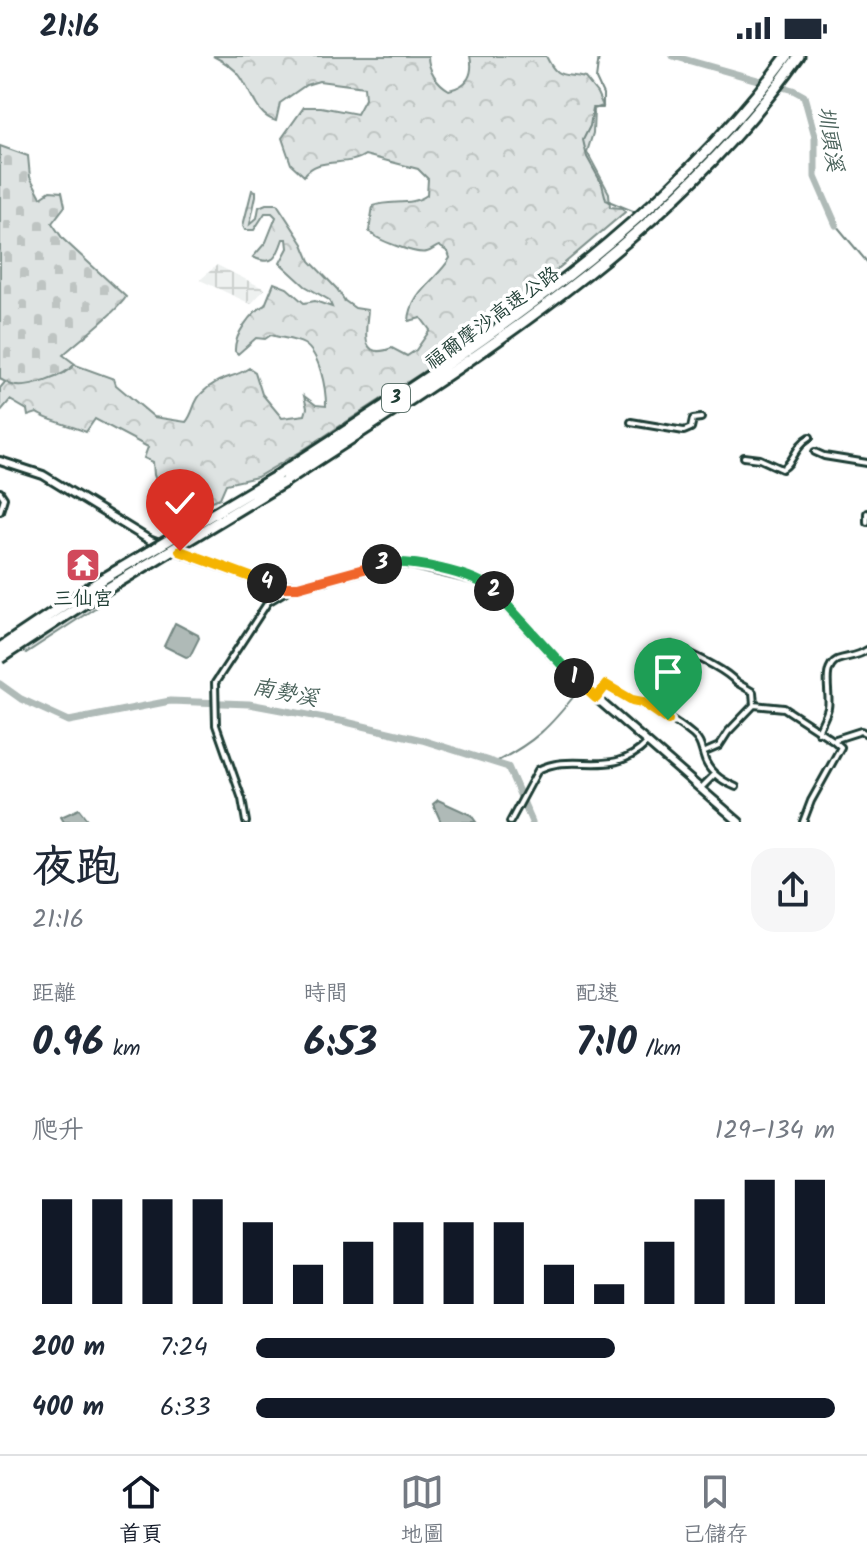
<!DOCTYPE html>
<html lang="zh-TW">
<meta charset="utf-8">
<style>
body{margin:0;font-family:Kalam,"LXGW WenKai TC",sans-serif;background:#f6f6f7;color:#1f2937;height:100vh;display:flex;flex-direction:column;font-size:30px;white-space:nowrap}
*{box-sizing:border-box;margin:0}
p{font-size:26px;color:#747a83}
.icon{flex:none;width:44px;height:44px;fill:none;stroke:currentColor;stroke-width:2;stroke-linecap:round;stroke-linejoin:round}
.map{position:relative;height:766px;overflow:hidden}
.sheet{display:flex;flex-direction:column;background:#fff;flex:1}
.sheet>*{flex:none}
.pin{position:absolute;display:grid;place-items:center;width:68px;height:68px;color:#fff;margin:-82px -34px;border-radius:50% 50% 50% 0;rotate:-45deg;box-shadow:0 0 8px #0007}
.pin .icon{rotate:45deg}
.km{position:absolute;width:40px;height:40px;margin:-20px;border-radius:50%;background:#222;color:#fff;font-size:22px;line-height:40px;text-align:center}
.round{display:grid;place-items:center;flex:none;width:84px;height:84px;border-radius:24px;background:#f6f6f7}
.overview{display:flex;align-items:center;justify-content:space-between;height:136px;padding:0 32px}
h1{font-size:44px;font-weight:700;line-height:60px}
.figures{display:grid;grid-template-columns:repeat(3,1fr);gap:12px;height:136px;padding:8px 32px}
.figures div{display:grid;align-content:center}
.figures b{font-size:40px;font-weight:700}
.figures small{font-size:22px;font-weight:400}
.figures p{font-size:22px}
.chart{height:224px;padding:16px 32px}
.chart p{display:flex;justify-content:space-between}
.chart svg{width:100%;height:144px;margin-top:8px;stroke:#111827;stroke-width:6}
ul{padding:0 32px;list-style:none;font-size:26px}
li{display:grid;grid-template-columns:128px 96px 1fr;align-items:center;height:60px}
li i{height:20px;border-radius:10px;background:#111827}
.status{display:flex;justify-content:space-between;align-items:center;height:56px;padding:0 40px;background:#fff;direction:ltr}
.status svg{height:22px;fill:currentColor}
.dock{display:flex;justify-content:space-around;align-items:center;height:112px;border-top:2px solid #e0e1e3;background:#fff;font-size:22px;color:#747a83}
.dock a{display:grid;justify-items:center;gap:4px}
.dock .selected{color:#111827}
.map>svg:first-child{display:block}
.industrial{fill:url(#industrial-grid)}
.green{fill:#dee3e2;stroke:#7e908b;stroke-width:2}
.forest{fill:url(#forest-crowns);stroke:#7e908b;stroke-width:2}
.cemetery{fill:url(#cemetery-stones);stroke:#7e908b;stroke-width:2}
.water{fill:#afbab7;stroke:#758883;stroke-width:2}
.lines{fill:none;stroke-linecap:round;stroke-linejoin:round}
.stream{stroke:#758883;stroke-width:2}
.river{stroke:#afbab7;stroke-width:7}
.minor-casing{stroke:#1f3d34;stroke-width:10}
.secondary-casing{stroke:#1f3d34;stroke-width:12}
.motorway-casing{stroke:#1f3d34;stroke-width:15}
.minor{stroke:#fff;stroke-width:4}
.secondary{stroke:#fff;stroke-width:6}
.motorway{stroke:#fff;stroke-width:9}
.motorway-bridge-casing{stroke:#1f3d34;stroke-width:15;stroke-linecap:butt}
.motorway-bridge{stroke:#fff;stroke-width:9}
.split-1-casing{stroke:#fff;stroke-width:16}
.split-2-casing{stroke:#fff;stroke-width:16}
.split-3-casing{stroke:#fff;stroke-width:16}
.split-4-casing{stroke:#fff;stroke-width:16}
.split-5-casing{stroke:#fff;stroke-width:16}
.split-1{stroke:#f5b400;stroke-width:10}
.split-2{stroke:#22a559;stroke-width:10}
.split-3{stroke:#22a559;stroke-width:10}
.split-4{stroke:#f0652b;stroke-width:10}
.split-5{stroke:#f5b400;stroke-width:10}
.labels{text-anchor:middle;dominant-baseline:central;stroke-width:7;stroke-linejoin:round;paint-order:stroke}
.shield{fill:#fff;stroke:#627771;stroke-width:2}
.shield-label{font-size:18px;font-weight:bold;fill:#1f3d34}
.street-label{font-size:20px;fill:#1f3d34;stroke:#fff}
.poi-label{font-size:20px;fill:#1f3d34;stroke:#fff}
.water-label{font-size:22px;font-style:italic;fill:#4a625b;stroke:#fff}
</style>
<div class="status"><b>21:16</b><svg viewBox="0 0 49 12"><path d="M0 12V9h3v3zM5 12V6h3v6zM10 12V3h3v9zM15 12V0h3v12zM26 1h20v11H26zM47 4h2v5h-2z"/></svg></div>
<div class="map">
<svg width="867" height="766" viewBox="0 0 867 766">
<defs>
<pattern id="industrial-grid" width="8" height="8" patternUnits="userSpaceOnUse" patternTransform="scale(2)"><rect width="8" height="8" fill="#eef1f0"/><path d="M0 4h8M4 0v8" fill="none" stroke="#ccd0ce"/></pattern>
<pattern id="forest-crowns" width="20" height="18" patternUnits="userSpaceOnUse" patternTransform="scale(2)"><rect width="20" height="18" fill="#dee3e2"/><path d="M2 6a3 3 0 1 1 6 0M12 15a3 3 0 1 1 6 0" fill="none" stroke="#bec4c2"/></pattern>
<pattern id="cemetery-stones" width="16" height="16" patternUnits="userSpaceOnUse" patternTransform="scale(2)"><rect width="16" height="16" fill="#dee3e2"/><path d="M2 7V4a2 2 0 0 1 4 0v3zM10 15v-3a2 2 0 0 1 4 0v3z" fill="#bec4c2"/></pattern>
</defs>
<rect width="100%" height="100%" fill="#fff"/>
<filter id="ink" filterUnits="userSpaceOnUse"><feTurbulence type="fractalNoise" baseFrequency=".0125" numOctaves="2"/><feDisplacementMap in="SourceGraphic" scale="16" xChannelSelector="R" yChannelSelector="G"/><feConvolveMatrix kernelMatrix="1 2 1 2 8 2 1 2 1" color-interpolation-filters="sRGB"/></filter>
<g filter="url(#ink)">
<!-- industrial -->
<path class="industrial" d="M 217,209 L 265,233 L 251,248 L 200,224 Z"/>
<!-- green -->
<path class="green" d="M 84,532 L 98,550 L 26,597 L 5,584 Z"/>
<!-- forest -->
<path class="forest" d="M 213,0 L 428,0 C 428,14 437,27 449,34 C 468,30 474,18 470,0 L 546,0 C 558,25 562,16 585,22 L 597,37 L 603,50 L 594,53 L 593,77 L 587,96 L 609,137 L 610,151 L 622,152 L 625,156 L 481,278 L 300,396 L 257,421 L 226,428 L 220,442 L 195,452 L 175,433 L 159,431 L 154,419 L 153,406 L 144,402 L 148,391 L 95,363 L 86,376 C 73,370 46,364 37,357 L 28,360 L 27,354 L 10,344 L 0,356 L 0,332 L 6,325 L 73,308 L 114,323 L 116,329 L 154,361 L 186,366 C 194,357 193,345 202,337 C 218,320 233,323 249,312 L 255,316 L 262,338 L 282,362 L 305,359 L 307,352 L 304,340 L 316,349 L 326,350 C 326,332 320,298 304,288 C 295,283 281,282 271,279 L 265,283 L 256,282 L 238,298 L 235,295 C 234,279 251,256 265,249 L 274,227 L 287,232 L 304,247 L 315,245 L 332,251 L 329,244 L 305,230 L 280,207 L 288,192 L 287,183 L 283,183 C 277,201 273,211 253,201 L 266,186 L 276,161 L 272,157 L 265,157 L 254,174 L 245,174 L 243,170 L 252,134 L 256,135 L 256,140 L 250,168 L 257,162 L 259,151 L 266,148 L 277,148 L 303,188 L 310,205 L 337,233 L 345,245 L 355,252 L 368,254 C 366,275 359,305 392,292 L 407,300 L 416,294 L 430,274 L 421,262 L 409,265 C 410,237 438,223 450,202 L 448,196 L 439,190 C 435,191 432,195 427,196 C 417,199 375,184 369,175 L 373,150 C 391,143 411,151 427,139 L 428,123 L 418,113 L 365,99 C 347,112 317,99 304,120 L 291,108 L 282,82 L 304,51 L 321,51 L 357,58 L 365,43 L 364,31 L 319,25 L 306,29 L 280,47 L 276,65 C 257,61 251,35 240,20 C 234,11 223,5 213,0 Z"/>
<!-- cemetery -->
<path class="cemetery" d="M 0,90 L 28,100 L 30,121 L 41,141 L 50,135 L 62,136 L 65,150 L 52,167 L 63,183 L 126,241 C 116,257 79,284 63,299 L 75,308 C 65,320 28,334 12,329 C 8,328 4,325 0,323 Z"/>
<!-- water -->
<path class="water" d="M 175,567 L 198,579 L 199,582 L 190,600 L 186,601 L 164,590 Z
M 438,744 L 471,759 L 476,766 L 441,766 L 433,748 Z
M 79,753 L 89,766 L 64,766 L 61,761 Z"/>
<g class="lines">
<!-- stream -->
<path class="stream" d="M 599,0 L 596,23 L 603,38 L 603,52 L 593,52 L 590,70 L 583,84 L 587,101 L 602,128 L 606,144 L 633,155
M 836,169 L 867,206
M 494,707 C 535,686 550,671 578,635"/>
<!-- river -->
<path class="river" d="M 673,0 L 793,34 L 804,40 L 815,80 L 815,121 L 836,169
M 0,628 L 21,643 L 69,665 L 170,645 L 249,648 L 346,666 L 422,684 L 508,711 L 532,766"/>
<!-- minor casing -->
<g class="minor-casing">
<path id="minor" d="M 631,366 L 684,375 L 691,372 L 693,363 L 701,362
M 815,396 L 824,400 L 867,407
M 744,401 L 760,403 L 782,413 C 794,407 795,389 810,381
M 0,436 L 4,442 L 0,455
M 867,457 L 867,466
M 672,589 C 690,598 724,612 736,626 L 753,636 L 754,649
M 596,642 L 606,629 C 635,646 667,657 693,679 C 701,686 701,692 704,701 C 708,716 722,725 736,731
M 818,676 C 821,668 826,660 828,652 C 831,639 821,612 837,604 C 848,600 857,601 867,594
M 703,697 L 719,690 L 728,676 L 754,649 L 784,652 L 833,684 L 861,675 L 867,678
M 701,732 L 715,718
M 246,766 L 242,743 L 216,669 L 215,627 L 268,546 L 291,532
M 510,766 L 538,714 C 575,695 612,724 647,687
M 803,766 L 811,745 L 841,691 L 833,684"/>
</g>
<!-- secondary casing -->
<g class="secondary-casing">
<path id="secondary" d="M 0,405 L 43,419 L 151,485 L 269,528 L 298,531 L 389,507 L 410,508 L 481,525 L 496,537 L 572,621 L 739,766"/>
</g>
<!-- motorway casing -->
<g class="motorway-casing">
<path id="motorway" d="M 277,420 C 464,298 652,183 787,0
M 284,426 C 469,305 669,185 799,0"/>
</g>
<!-- minor -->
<use href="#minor" class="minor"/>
<!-- secondary -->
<use href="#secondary" class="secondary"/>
<!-- motorway -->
<use href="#motorway" class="motorway"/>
<!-- motorway-bridge casing -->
<g class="motorway-bridge-casing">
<path id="motorway-bridge" d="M 0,592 L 103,523 L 277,420
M 0,602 L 95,540 L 284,426"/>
</g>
<!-- motorway-bridge -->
<use href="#motorway-bridge" class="motorway-bridge"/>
</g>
</g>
<g class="lines" filter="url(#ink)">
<!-- split-1 casing -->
<g class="split-1-casing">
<path id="split-1" d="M 574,622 L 596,642 L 606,629 L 632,644 L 642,646 L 668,664"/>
</g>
<!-- split-2 casing -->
<g class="split-2-casing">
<path id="split-2" d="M 494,535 L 574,622"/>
</g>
<!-- split-3 casing -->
<g class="split-3-casing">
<path id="split-3" d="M 382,508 C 408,503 475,517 494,535"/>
</g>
<!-- split-4 casing -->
<g class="split-4-casing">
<path id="split-4" d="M 267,527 L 285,531 L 298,531 L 382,508"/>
</g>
<!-- split-5 casing -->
<g class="split-5-casing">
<path id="split-5" d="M 180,495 L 267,527"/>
</g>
<!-- split-1 -->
<use href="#split-1" class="split-1"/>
<!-- split-2 -->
<use href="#split-2" class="split-2"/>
<!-- split-3 -->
<use href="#split-3" class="split-3"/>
<!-- split-4 -->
<use href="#split-4" class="split-4"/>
<!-- split-5 -->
<use href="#split-5" class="split-5"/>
</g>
<!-- icons -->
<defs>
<g id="temple-square" transform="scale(1.8)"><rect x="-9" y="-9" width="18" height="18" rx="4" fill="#d1495b" stroke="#fff"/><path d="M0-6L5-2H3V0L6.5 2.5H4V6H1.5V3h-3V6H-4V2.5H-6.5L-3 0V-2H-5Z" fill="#fff"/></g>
</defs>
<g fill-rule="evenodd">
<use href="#temple-square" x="83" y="509"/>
</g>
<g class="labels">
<!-- shield labels -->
<rect class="shield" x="382" y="328" width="28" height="28" rx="6"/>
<g class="shield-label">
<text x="396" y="342">3</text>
</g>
<!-- street labels -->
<g class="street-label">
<text transform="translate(493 263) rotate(-36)">福爾摩沙高速公路</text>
</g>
<!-- poi labels -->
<g class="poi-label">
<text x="83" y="544">三仙宮</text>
</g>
<!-- water labels -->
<g class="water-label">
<text transform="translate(829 83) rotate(81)">圳頭溪</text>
<text transform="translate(285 638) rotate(11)">南勢溪</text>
</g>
</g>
</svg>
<div class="pin" style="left:668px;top:664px;background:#1e9e55"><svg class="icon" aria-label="arrive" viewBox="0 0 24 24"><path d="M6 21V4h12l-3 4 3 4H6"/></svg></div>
<div class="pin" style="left:180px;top:495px;background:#d93025"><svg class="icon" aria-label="check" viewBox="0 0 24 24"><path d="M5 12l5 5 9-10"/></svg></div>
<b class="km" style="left:574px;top:622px">1</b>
<b class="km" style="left:494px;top:535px">2</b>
<b class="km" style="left:382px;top:508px">3</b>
<b class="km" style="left:267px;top:527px">4</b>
</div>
<section class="sheet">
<div class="overview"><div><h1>夜跑</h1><p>21:16</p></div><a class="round"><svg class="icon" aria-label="share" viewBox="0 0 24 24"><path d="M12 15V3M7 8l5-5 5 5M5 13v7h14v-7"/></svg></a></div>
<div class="figures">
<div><p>距離</p><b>0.96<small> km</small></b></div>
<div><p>時間</p><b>6:53</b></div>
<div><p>配速</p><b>7:10<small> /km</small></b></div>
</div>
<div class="chart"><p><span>爬升</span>129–134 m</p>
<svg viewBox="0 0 160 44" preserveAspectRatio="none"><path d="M5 44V12M15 44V12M25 44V12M35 44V12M45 44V19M55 44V32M65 44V25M75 44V19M85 44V19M95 44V19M105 44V32M115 44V38M125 44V25M135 44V12M145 44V6M155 44V6"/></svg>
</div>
<ul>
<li><b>200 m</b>7:24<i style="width:62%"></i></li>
<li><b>400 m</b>6:33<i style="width:100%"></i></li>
</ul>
</section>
<nav class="dock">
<a class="selected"><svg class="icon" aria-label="home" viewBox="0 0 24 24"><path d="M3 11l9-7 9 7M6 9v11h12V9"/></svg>首頁</a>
<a><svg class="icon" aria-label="map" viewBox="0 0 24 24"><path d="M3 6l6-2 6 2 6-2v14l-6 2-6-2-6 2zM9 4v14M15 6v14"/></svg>地圖</a>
<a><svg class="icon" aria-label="saved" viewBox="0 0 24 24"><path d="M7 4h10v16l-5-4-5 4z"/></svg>已儲存</a>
</nav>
